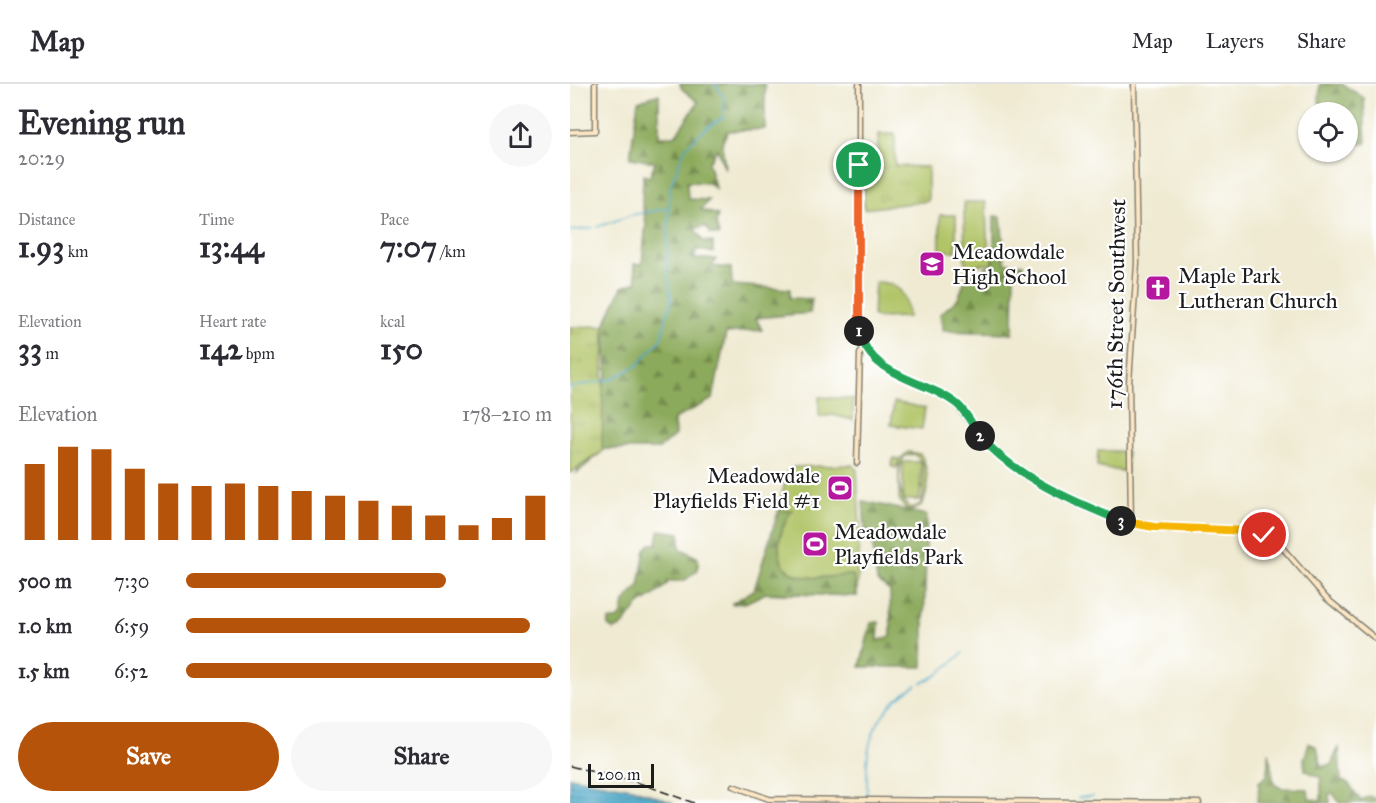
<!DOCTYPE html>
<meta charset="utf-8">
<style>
body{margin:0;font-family:"IM FELL Great Primer",serif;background:#f7f7f7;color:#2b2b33;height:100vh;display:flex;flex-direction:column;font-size:22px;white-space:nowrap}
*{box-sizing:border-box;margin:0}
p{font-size:20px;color:#7c7c81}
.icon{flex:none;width:33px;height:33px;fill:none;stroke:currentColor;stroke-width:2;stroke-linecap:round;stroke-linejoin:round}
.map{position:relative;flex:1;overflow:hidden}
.drawer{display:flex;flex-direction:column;background:#fff;width:570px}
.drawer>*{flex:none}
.tools{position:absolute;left:728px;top:18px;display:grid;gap:12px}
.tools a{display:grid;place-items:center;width:60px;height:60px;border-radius:50%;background:#fff;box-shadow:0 2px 4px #0004;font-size:30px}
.scale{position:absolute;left:18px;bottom:15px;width:66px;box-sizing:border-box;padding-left:6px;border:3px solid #1c1c1c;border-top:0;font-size:16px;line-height:21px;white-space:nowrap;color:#1c1c1c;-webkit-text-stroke:4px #fff;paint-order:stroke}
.pin{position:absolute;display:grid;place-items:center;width:51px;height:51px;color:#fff;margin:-26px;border:3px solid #fff;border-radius:50%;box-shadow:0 2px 6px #0007}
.km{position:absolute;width:30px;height:30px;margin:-15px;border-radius:50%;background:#222;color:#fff;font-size:16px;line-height:30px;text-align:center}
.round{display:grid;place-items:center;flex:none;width:63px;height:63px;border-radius:32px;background:#f7f7f7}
.headline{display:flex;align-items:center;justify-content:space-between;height:102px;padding:0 18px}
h1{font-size:33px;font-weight:700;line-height:45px}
.stats{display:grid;grid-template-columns:repeat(3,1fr);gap:9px;height:102px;padding:6px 18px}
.stats div{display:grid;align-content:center}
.stats b{font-size:30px;font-weight:700}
.stats small{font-size:16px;font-weight:400}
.stats p{font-size:16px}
.chart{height:168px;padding:12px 18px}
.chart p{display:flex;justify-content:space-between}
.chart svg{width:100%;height:108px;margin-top:6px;stroke:#b45309;stroke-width:6}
.button{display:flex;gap:12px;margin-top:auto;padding:12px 18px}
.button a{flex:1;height:69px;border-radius:36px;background:#b45309;color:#fff;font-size:24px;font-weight:700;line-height:69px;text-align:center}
.button a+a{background:#f7f7f7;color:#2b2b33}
ul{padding:0 18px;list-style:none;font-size:20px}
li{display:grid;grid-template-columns:96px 72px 1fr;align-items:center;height:45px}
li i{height:15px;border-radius:8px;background:#b45309}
header{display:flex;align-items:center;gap:36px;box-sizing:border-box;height:84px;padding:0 30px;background:#fff;border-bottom:2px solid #e1e1e2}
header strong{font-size:28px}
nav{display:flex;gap:33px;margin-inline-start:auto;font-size:21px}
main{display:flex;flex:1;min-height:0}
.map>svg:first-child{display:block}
.grass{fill:#b1c467;stroke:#667042;stroke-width:1.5;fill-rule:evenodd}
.forest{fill:url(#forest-firs);stroke:#54633c;stroke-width:1.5}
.park{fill:url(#park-tufts);stroke:#667042;stroke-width:1.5}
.water{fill:url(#water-rules);stroke:#346272;stroke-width:1.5}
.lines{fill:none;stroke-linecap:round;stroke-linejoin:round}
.stream{stroke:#4ba8c9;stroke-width:1.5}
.secondary-casing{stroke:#868376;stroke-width:7}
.secondary{stroke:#fce6c4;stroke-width:4}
.rail{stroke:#1c1c1c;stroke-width:1.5;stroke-dasharray:9 4.5;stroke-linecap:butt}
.split-1-casing{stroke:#fff;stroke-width:12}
.split-2-casing{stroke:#fff;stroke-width:12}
.split-3-casing{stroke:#fff;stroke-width:12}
.split-4-casing{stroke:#fff;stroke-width:12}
.split-1{stroke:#f0652b;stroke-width:8}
.split-2{stroke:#22a559;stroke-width:8}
.split-3{stroke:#22a559;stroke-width:8}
.split-4{stroke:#f5b400;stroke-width:8}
.labels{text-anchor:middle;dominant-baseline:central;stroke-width:4.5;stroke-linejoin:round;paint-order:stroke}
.poi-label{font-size:22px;fill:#1c1c1c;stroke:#fff;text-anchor:start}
.street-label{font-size:22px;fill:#1c1c1c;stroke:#fff}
</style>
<header>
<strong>Map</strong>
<nav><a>Map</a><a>Layers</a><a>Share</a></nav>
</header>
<main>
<section class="drawer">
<div class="headline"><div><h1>Evening run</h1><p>20:29</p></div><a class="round"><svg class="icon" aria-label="share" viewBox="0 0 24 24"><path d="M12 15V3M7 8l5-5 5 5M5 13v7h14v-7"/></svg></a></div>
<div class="stats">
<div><p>Distance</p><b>1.93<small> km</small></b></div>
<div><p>Time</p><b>13:44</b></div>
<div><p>Pace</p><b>7:07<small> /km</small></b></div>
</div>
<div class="stats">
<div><p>Elevation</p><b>33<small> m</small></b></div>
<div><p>Heart rate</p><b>142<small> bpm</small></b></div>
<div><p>kcal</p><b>150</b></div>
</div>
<div class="chart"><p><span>Elevation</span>178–210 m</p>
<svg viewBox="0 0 160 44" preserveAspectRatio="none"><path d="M5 44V13M15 44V6M25 44V7M35 44V15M45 44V21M55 44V22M65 44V21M75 44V22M85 44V24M95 44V26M105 44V28M115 44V30M125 44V34M135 44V38M145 44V35M155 44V26"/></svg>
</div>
<ul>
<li><b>500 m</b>7:30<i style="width:71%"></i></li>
<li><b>1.0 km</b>6:59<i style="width:94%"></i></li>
<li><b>1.5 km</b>6:52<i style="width:100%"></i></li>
</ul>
<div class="button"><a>Save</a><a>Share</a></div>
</section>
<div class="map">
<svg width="806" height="719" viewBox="0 0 806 719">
<defs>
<pattern id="forest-firs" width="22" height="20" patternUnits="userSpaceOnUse" patternTransform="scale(1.5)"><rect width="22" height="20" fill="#8caa5c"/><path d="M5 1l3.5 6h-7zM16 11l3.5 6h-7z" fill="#728a4b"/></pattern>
<pattern id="park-tufts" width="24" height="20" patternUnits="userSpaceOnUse" patternTransform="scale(1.5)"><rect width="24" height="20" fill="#b1c467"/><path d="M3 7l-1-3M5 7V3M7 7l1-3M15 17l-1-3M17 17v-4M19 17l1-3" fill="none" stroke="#98a859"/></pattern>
<pattern id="water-rules" width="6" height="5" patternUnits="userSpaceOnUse" patternTransform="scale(1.5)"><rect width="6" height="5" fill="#4ba8c9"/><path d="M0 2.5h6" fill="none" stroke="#3e88a2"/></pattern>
</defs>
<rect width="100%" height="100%" fill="#fff"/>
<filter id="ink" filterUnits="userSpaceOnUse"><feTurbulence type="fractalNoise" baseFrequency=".0167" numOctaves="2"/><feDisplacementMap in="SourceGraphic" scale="12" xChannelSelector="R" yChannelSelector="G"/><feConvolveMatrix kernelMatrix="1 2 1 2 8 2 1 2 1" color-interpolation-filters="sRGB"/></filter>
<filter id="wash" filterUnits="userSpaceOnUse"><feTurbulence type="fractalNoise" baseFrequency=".008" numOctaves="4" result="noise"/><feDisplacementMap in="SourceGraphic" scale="24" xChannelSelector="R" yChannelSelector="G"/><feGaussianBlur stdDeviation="1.35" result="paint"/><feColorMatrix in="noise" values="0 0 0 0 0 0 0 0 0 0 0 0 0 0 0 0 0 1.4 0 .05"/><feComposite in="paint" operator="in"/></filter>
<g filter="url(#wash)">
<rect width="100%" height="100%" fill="#efead1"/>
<!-- grass -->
<path class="grass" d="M 394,118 L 416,118 L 417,152 L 423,180 L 398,181 L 395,178 Z
M 370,131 L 386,131 L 386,167 L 370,167 Z
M 305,198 C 330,198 337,210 338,233 L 306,234 L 303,231 Z
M 249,313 L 283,315 L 283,336 L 263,331 L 249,333 Z
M 324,318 L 355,324 L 352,345 L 321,341 Z
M 338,368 L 350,370 C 361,382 362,433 336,425 L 329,415 L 329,377 L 326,384 L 321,382 L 324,374 L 329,376 ZM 344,370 L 353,379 L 353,413 L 351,420 L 342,424 C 327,420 326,383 335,372 Z
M 333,378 L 351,378 L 350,416 L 333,416 Z
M 282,381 L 287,386 L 290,444 L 287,512 L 186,509 L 206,440 L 217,388 L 224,383 Z"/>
<!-- forest -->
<path class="forest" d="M 110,0 L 195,0 L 195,45 L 158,47 L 152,59 L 155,85 L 147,65 L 138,79 L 146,105 L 138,99 L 117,98 L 118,115 L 139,116 L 131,126 L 148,131 L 146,139 L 149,151 L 141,150 L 136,143 L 124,144 L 133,157 L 143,158 L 143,169 L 127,165 L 124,175 L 146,175 L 142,182 L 161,184 L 162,201 L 220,205 L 220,214 L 242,215 L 240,229 L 186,234 L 192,246 L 156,249 L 143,315 L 104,335 L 105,351 L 89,365 L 35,365 L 7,389 L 37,290 L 34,242 L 52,203 L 67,198 L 64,180 L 72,180 L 76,139 L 72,119 L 73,91 L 80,93 L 85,78 L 60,74 L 68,17 L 89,10 L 89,52 L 105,52 L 128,18 L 112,5 Z
M 750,0 L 772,0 L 794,14 L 796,60 L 782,59 L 777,28 L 749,19 Z
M 424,132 L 431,133 L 435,179 L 453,180 L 453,186 L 444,187 L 443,249 L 373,247 L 370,230 L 388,215 L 396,193 L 413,187 L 415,183 L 424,182 Z
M 293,417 L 357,431 L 353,583 L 290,583 L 301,539 L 309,538 L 308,557 L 321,552 L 320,507 L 307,497 L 301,447 L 295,446 Z
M 210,422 L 214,427 L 222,426 C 207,448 198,488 236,493 C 251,495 268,491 283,491 L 287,512 L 196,509 L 175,519 L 161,520 L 184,506 Z
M 89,446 L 110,449 L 110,464 L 128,474 L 128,486 L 114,497 L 99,497 C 91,509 83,511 72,519 C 60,527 59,541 44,546 L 38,542 L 39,536 L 46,536 L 52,530 L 54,518 L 69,502 L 75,465 L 80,460 L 87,460 Z
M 739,659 L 747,663 L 751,682 L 761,681 L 769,662 L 771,697 L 778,699 L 791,717 L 799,712 L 806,715 L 805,719 L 769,719 L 763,709 L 759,710 L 760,719 L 688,719 L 689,698 L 697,692 L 699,668 L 704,700 L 711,704 L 738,705 L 739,715 L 751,716 L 751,694 L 735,686 L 734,675 Z"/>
<!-- park -->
<path class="park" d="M 308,50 L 325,50 L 325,82 L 358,83 L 358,117 L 294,125 L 294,82 L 308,81 Z
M 34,242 L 32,368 L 0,389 L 0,243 Z
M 528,367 L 557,367 L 557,388 L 527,383 Z"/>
<!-- water -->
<path class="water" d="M 0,693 L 62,704 L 104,719 L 0,719 Z"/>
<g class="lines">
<!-- stream -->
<path class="stream" d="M 62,131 L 99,124
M 27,143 L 59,132
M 0,147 L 23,144
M 0,304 L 42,295 L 68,281 L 91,255 L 101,217 L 97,177 L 100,103 L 115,64 L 136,44 L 154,33 L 154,14 L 145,0
M 352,599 L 367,591 L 393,569
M 296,713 C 298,702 297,692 297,680 C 298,645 317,617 347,601
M 508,714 L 523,712
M 294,719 L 294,718"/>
</g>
</g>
<g filter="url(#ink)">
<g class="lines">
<!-- secondary casing -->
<g class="secondary-casing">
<path id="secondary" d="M 289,0 L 289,242 C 293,286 340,293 372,310 C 394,323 399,344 417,360 C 455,396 505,423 555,438 C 604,454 666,430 710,461 L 756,514 L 806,555
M 0,48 L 25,47 L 25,0
M 287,379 L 290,270 L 294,260
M 561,440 L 559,299 L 567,179 L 564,0
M 163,702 L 199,715 L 629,719"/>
</g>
<!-- secondary -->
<use href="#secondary" class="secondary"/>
<!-- rail -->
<path class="rail" d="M 0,682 L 72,700 L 124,719"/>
</g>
</g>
<g class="lines" filter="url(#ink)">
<!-- split-1 casing -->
<g class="split-1-casing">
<path id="split-1" d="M 289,81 L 289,247"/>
</g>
<!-- split-2 casing -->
<g class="split-2-casing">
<path id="split-2" d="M 289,247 C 302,296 355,294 388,321 C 397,329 403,342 410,352"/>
</g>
<!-- split-3 casing -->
<g class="split-3-casing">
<path id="split-3" d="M 410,352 C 445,393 502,417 551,437"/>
</g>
<!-- split-4 casing -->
<g class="split-4-casing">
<path id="split-4" d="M 551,437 L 584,443 L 680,447 L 694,451"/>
</g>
<!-- split-1 -->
<use href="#split-1" class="split-1"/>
<!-- split-2 -->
<use href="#split-2" class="split-2"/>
<!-- split-3 -->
<use href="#split-3" class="split-3"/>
<!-- split-4 -->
<use href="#split-4" class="split-4"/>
</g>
<!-- icons -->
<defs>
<g id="school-square" transform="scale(1.35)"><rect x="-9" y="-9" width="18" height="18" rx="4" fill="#b5179e" stroke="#fff"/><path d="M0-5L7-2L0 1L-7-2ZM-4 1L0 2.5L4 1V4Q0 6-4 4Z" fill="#fff"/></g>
<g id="church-square" transform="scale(1.35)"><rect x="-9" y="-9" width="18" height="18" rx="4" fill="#b5179e" stroke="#fff"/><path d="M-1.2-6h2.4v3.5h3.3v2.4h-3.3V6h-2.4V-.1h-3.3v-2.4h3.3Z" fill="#fff"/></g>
<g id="stadium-square" transform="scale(1.35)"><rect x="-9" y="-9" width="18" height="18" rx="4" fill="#b5179e" stroke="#fff"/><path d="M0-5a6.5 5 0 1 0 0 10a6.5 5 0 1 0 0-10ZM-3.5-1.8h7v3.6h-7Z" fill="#fff"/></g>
</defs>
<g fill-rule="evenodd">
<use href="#school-square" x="362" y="180"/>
<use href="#church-square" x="588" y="204"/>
<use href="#stadium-square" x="270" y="404"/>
<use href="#stadium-square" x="245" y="460"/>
</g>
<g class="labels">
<!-- poi labels -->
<g class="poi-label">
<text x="382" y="167">Meadowdale<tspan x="382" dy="25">High School</tspan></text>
<text x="608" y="191">Maple Park<tspan x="608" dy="25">Lutheran Church</tspan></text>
<text x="250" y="391" text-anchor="end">Meadowdale<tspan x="250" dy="25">Playfields Field #1</tspan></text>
<text x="264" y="447">Meadowdale<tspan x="264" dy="25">Playfields Park</tspan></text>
</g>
<!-- street labels -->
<g class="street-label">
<text transform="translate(546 220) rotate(-89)">176th Street Southwest</text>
</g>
</g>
</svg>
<div class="tools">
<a><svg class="icon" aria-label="locate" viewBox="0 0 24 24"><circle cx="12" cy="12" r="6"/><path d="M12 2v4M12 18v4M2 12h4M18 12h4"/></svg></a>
</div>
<div class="scale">200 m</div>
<div class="pin" style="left:289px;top:81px;background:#1e9e55"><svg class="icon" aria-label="arrive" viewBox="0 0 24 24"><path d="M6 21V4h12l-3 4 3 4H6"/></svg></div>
<div class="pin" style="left:694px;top:451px;background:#d93025"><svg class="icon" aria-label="check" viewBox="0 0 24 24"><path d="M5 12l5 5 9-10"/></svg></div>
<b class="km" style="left:289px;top:247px">1</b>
<b class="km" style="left:410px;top:352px">2</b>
<b class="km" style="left:551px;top:437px">3</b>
</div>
</main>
